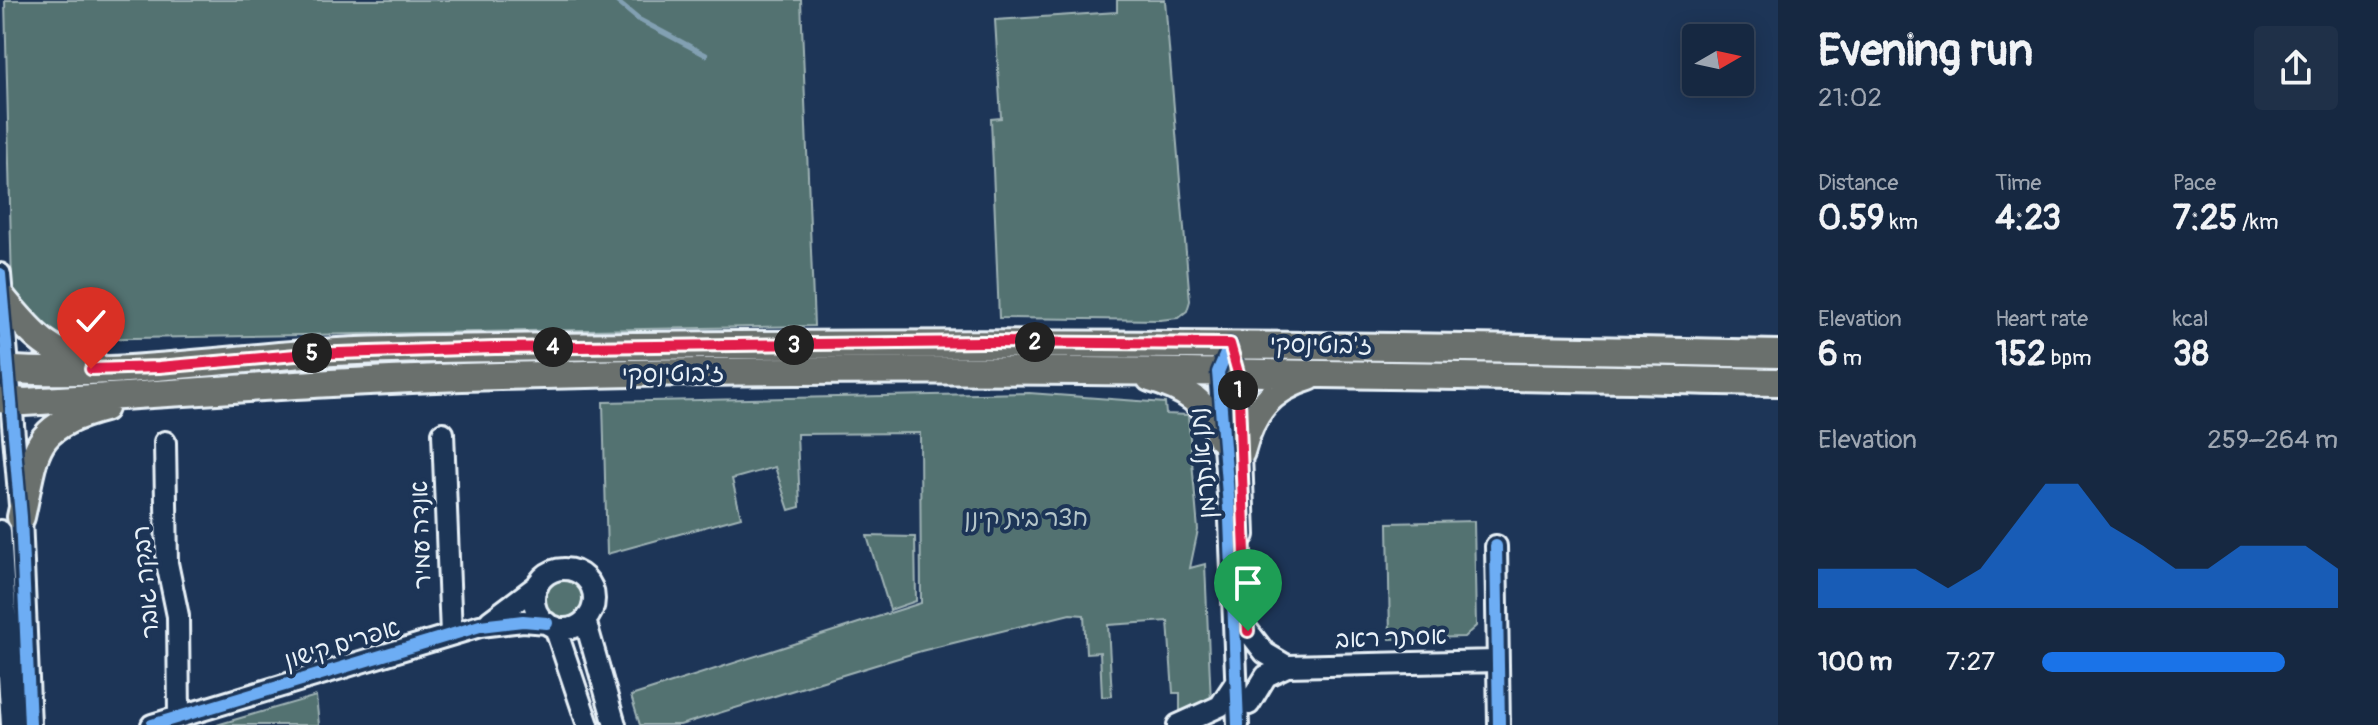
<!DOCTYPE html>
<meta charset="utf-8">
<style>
body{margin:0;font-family:Pangolin,"Playpen Sans Hebrew",sans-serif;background:#1f3048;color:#f1f3f6;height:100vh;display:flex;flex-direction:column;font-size:30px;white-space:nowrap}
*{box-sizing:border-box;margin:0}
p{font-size:26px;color:#9ea6b1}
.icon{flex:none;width:44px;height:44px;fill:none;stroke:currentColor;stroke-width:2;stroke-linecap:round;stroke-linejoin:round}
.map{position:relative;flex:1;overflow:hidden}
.panel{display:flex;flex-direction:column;background:#162841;width:600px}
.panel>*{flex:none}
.needle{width:52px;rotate:81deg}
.tools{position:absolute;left:1682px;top:24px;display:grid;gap:16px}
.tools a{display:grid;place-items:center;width:72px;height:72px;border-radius:8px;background:#162841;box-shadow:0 4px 20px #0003,0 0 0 2px #35445a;font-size:40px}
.pin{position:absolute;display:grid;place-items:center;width:68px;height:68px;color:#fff;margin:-82px -34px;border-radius:50% 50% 50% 0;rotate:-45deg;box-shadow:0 0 8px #0007}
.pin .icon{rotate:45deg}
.km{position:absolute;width:40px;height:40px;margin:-20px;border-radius:50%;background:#222;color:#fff;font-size:22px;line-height:40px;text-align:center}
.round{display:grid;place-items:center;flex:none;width:84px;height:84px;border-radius:8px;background:#1f3048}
.headline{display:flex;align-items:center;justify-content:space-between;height:136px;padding:0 40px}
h1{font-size:44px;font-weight:700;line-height:60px}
.stats{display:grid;grid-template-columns:repeat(3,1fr);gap:12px;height:136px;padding:8px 40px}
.stats div{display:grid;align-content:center}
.stats b{font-size:34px;font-weight:700}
.stats small{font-size:22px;font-weight:400}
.stats p{font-size:22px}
.chart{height:224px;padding:16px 40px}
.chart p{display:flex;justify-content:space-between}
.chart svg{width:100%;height:144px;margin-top:8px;fill:#1a73e8;opacity:.7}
ul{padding:0 40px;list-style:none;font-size:26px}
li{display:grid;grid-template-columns:128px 96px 1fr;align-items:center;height:60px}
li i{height:20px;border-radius:10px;background:#1a73e8}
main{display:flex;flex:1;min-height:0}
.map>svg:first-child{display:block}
.green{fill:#537271;stroke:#9eb2b4;stroke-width:2}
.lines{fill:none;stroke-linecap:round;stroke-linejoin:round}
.stream{stroke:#82a0b2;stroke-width:5}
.minor-casing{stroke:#e8f1f8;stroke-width:26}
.major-casing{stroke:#e8f1f8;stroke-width:32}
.minor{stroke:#1d3557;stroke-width:20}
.major{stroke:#6b706d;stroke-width:26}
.cycleway-casing{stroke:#1d3557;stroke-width:17}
.cycleway{stroke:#6dadf4;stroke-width:12}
.route-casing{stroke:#fff;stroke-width:16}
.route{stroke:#e11d48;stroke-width:10}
.labels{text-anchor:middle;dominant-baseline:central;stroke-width:8;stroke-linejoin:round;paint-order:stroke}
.street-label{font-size:24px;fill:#e8f1f8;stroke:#1d3557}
.park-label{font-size:24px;fill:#b4c5c9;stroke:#1d3557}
</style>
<main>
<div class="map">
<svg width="1778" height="725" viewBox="0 0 1778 725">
<rect width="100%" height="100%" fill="#1d3557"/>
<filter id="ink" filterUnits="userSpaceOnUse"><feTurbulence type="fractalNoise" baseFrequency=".0125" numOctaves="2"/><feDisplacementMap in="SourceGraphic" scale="16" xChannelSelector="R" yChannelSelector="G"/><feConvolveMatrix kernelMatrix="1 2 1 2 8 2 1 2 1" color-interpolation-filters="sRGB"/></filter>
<g filter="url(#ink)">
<!-- green -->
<path class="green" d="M 5,0 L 801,0 L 814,326 L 77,339 L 42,329 L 12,286 Z
M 1117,0 L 1165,0 L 1190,301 L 1187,311 L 1178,318 L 1160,320 L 999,318 L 991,119 L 1001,118 L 995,20 L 1117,12 Z
M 1029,393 L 1165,403 L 1166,414 L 1188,415 L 1198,530 L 1190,568 L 1205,564 L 1211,702 L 1180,712 L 1180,693 L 1173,693 L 1168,621 L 1108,625 L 1112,696 L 1102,697 L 1100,652 L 1086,653 L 1084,615 L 1070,614 L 921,651 L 680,725 L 640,725 L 631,696 L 921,603 L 920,433 L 797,434 L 800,507 L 789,510 L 775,467 L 732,479 L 741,517 L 607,554 L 603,402 Z
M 1474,521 L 1476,626 L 1464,637 L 1390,639 L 1388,523 Z
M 867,536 L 915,537 L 916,601 L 890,610 Z
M543 599a20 20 0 1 1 40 0a20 20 0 1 1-40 0Z
M 316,696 L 319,725 L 217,725 L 220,724 Z"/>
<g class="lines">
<!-- stream -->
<path class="stream" d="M 615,0 L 638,19 L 706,55"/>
<!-- minor casing -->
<g class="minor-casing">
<path id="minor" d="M 0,274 L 21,517 L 30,725
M 1230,344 L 1218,372 L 1230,520 L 1238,725
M 1234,359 L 1238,373 L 1244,535
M 443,433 L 451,634
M 165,442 L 167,563 L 178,616 L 179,717
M 0,531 L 12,725
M 1496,546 L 1499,725
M534 599a30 30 0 1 1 60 0a30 30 0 1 1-60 0Z
M 585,620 L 615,725
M 490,621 L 538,585
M 555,627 L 588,725
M 1248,631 L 1265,653 L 1287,666
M 1249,704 L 1266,676 L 1287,666 L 1497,661
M 152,725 L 480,626 L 523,621 L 547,623
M 1178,725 L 1220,706 L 1236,682"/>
</g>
<!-- major casing -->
<g class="major-casing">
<path id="major" d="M 2,298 C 29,330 48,356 92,361
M 0,369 C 101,377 202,362 303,354 C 368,349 434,349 500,348 C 926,341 1352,344 1778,354
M 1150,378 C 1185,388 1207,402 1221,438
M 0,399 L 24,402 C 183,393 341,380 500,376 C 926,364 1352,374 1778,382
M 1241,452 C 1251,413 1269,389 1309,377
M 21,517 C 36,450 30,427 104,408"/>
</g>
<!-- minor -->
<use href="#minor" class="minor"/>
<!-- major -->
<use href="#major" class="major"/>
<!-- cycleway casing -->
<g class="cycleway-casing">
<path id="cycleway" d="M 0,274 L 21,517 L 30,725
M 1230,344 L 1218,372 L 1230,520 L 1238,725
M 1496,546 L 1499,725
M 152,725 L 480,626 L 523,621 L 547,623"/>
</g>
<!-- cycleway -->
<use href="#cycleway" class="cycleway"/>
</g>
</g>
<g class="lines" filter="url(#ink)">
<!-- route casing -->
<g class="route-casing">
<path id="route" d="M 91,369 L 159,367 L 307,354 L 495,348 L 983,342 L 1230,344 L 1238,373 L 1248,631"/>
</g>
<!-- route -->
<use href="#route" class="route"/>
</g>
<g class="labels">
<!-- street labels -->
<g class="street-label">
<text transform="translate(1321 345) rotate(1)">ז'בוטינסקי</text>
<text transform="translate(673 374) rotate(-1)">ז'בוטינסקי</text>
<text transform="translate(1203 463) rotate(-95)">נתן אלתרמן</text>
<text transform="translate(421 535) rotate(-92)">אנדה עמיר</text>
<text transform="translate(146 582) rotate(-95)">רבקה גובר</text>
<text transform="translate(1391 638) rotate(-2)">אסתר ראב</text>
<text transform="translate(342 644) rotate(-17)">אפרים קישון</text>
</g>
<!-- park labels -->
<g class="park-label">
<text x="1026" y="518">חצר בית קינן</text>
</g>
</g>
</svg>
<div class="tools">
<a><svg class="needle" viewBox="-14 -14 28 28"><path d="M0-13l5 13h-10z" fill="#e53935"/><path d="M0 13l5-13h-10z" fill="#9ea6b1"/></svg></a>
</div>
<div class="pin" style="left:1248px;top:631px;background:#1e9e55"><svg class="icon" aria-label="arrive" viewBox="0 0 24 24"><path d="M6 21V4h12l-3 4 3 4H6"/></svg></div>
<div class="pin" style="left:91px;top:369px;background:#d93025"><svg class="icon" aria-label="check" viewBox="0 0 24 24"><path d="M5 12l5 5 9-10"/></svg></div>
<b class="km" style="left:1238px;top:390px">1</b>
<b class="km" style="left:1035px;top:342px">2</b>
<b class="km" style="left:794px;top:345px">3</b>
<b class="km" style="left:553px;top:347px">4</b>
<b class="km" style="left:312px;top:353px">5</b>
</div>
<section class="panel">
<div class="headline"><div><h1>Evening run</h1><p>21:02</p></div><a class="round"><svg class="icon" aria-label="share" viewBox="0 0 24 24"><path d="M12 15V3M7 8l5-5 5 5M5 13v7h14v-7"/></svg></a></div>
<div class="stats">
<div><p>Distance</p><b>0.59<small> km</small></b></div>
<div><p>Time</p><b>4:23</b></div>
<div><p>Pace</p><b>7:25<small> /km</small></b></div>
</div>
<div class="stats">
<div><p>Elevation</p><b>6<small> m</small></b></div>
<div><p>Heart rate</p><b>152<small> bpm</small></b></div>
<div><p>kcal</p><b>38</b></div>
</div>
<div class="chart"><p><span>Elevation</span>259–264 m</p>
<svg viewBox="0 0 160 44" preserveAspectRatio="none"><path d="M0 44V32L10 32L20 32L30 32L40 38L50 32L60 19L70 6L80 6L90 19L100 25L110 32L120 32L130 25L140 25L150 25L160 32V44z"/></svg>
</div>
<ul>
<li><b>100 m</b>7:27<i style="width:82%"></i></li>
</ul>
</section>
</main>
